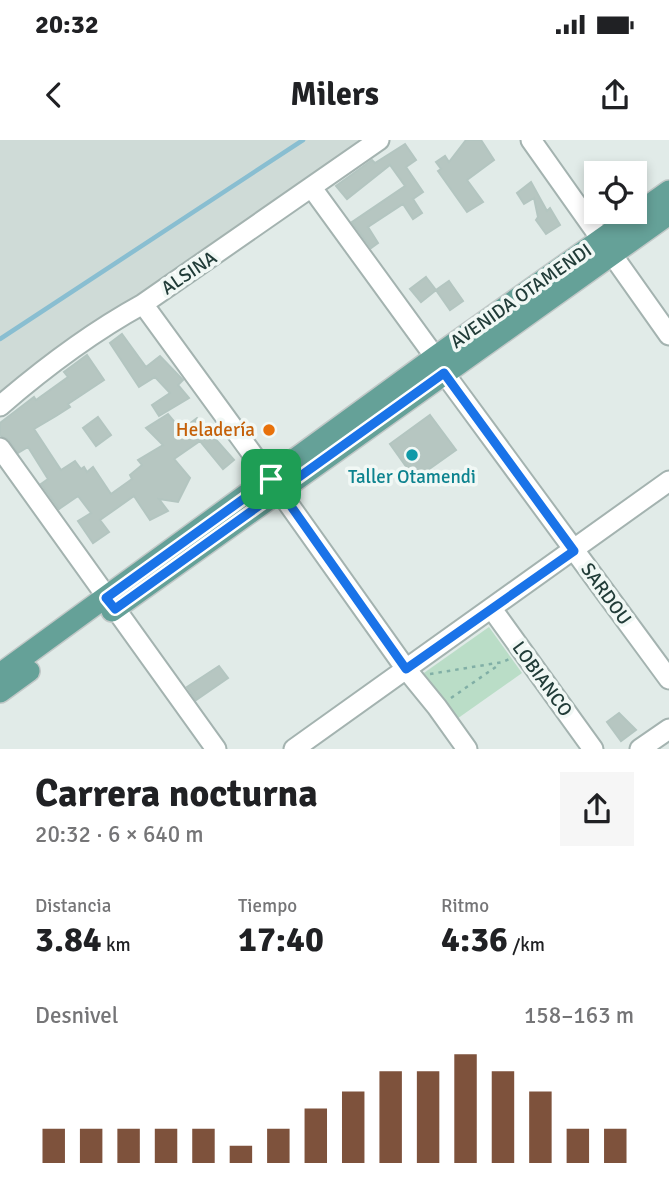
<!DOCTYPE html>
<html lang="es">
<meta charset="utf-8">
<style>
body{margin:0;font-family:Signika,sans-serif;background:#f6f6f6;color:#202124;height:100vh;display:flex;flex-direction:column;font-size:26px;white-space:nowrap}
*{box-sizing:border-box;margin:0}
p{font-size:23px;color:#757577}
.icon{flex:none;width:38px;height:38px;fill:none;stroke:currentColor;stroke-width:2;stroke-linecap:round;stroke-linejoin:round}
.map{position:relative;height:609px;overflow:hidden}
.details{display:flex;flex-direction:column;background:#fff;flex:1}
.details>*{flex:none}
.fabs{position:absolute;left:584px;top:21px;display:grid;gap:14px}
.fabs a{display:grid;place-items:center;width:63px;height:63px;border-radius:0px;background:#fff;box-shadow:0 4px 10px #0003;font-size:35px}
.pin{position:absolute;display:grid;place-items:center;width:60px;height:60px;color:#fff;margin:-30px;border-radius:14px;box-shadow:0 4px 10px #0006}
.round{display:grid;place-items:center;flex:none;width:74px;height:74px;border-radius:0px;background:#f6f6f6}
.overview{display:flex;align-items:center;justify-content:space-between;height:119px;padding:0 35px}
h1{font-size:38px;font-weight:700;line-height:52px}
.stats{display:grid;grid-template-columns:repeat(3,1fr);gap:10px;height:119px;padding:7px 35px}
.stats div{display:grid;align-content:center}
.stats b{font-size:35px;font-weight:700}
.stats small{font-size:19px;font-weight:400}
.stats p{font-size:19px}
.chart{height:196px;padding:14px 35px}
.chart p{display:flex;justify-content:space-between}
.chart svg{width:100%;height:126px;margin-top:7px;stroke:#7e523c;stroke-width:6}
.status{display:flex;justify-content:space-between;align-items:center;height:49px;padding:0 35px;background:#fff;direction:ltr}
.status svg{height:19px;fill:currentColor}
header{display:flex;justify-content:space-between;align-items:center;height:91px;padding:0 35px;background:#fff;font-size:32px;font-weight:700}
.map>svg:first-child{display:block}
.built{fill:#cfdbd7}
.green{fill:#baddc7}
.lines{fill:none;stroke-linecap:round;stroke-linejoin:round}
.stream{stroke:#89bed1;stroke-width:4.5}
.building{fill:#b6c6c1;stroke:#b3c5c0;stroke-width:2}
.minor-casing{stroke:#a4b3b0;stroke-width:23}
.major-casing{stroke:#c1c8c7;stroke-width:24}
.path{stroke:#81afa6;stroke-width:2.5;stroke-dasharray:3.5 5;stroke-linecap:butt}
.minor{stroke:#fff;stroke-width:19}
.major{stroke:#65a198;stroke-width:21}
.route-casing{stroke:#fff;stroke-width:14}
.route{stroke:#1a73e8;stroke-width:9}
.food-dot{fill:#e8710a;stroke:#f1f8f5;stroke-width:2.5}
.culture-dot{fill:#0f9aa8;stroke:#f1f8f5;stroke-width:2.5}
.labels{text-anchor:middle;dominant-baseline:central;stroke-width:7;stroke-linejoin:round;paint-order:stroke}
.street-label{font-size:19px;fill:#213c38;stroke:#f1f8f5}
.food-label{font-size:19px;fill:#c56008;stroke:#f1f8f5;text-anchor:end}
.culture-label{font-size:19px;fill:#0d838f;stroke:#f1f8f5}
</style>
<div class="status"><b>20:32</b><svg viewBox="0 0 49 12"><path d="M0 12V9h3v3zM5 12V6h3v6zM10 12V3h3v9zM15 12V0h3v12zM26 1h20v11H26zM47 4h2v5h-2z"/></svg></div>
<header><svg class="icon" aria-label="back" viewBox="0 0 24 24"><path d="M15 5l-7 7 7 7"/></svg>Milers<svg class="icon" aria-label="share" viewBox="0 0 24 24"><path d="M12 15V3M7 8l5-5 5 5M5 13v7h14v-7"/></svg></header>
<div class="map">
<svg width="669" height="609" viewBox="0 0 669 609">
<rect width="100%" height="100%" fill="#e1ebe8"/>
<!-- built -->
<path class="built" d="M 0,0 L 360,0 L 0,257 Z"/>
<!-- green -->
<path class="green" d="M 489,487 L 522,533 L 454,581 L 421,535 Z"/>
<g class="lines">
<!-- stream -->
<path class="stream" d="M 0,199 L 303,0"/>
</g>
<!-- building -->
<path class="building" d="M 466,0 L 481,0 L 494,20 L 467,40 L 483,62 L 467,72 L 438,31 L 441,29 L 436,22 L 445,16 L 449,22 Z
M 405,4 L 416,20 L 406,27 L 423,52 L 413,59 L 422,73 L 413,79 L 403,64 L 368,87 L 378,103 L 371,108 L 352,82 L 405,46 L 390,25 L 347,59 L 336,46 L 372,20 L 375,23 Z
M 531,42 L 547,71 L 550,68 L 560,85 L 546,94 L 536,80 L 538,77 L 534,58 L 524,64 L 517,53 Z
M 426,137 L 436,150 L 421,162 L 410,149 Z
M 449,141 L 463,161 L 450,170 L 436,150 Z
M 122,194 L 146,227 L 160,216 L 183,240 L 178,245 L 189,258 L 159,276 L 152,265 L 170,253 L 155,237 L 139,247 L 110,203 Z
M 87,215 L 104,240 L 68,264 L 70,267 L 56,276 L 34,289 L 61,330 L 75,321 L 81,329 L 84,327 L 87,332 L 93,327 L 111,354 L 132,339 L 130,335 L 142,325 L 138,320 L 163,305 L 146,288 L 168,274 L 181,290 L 197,278 L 234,320 L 223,329 L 200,301 L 174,319 L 190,338 L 178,362 L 159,359 L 168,371 L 150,380 L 134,356 L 100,380 L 109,392 L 93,403 L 78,381 L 91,373 L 78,356 L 59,369 L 41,344 L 48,339 L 28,307 L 18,313 L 9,300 L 0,295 L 0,283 L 34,257 L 36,260 L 68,237 L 64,232 Z
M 430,275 L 456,310 L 415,339 L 390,304 Z
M 98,277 L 111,295 L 96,306 L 83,288 Z
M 219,526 L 228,538 L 196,560 L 187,547 Z
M 619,573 L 636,590 L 621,601 L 607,582 Z"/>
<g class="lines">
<!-- minor casing -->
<g class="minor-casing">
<path id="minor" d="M 531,0 L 669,195
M 312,48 L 435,217
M 143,164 L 280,352 L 406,529 L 437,567 L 467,609
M 444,233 L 669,539
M 0,266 C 44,228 92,192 143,164 L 379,0
M 0,308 L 216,609
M 492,469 L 593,609
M 294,609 L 669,341
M 640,609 L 669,589"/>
</g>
<!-- major casing -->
<g class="major-casing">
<path id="major" d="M 112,471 L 669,74
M 0,534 L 435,217 L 669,51
M 0,552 L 29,531"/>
</g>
<!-- path -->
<path class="path" d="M 430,534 L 503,522 L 509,519
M 451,558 L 500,524"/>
<!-- minor -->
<use href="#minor" class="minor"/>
<!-- major -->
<use href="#major" class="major"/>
</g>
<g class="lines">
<!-- route casing -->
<g class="route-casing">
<path id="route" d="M 271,339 L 106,458 L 115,469 L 444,233 L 574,411 L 406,529 L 281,352 L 271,339"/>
</g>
<!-- route -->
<use href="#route" class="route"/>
</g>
<!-- markers -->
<circle class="food-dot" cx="269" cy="290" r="7"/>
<circle class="culture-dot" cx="412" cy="315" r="7"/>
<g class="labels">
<!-- street labels -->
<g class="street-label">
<text transform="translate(189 133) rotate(-34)">ALSINA</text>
<text transform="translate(521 156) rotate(-35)">AVENIDA OTAMENDI</text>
<text transform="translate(606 454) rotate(54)">SARDOU</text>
<text transform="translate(542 539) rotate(54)">LOBIANCO</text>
</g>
<!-- food labels -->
<g class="food-label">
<text x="255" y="290">Heladería</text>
</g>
<!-- culture labels -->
<g class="culture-label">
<text x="412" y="337">Taller Otamendi</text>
</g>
</g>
</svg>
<div class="fabs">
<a><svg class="icon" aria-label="locate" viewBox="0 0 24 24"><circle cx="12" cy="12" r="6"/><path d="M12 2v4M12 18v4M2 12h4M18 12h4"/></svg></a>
</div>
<div class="pin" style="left:271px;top:339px;background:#1e9e55"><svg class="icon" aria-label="arrive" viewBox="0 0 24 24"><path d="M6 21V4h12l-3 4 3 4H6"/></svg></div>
</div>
<section class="details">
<div class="overview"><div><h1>Carrera nocturna</h1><p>20:32 · 6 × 640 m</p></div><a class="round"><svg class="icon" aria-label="share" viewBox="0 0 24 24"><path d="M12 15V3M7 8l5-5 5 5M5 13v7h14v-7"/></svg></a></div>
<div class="stats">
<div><p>Distancia</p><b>3.84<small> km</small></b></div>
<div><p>Tiempo</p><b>17:40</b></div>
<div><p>Ritmo</p><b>4:36<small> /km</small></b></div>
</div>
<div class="chart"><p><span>Desnivel</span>158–163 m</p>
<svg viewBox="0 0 160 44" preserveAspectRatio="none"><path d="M5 44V32M15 44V32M25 44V32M35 44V32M45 44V32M55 44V38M65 44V32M75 44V25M85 44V19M95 44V12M105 44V12M115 44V6M125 44V12M135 44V19M145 44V32M155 44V32"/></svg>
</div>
</section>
